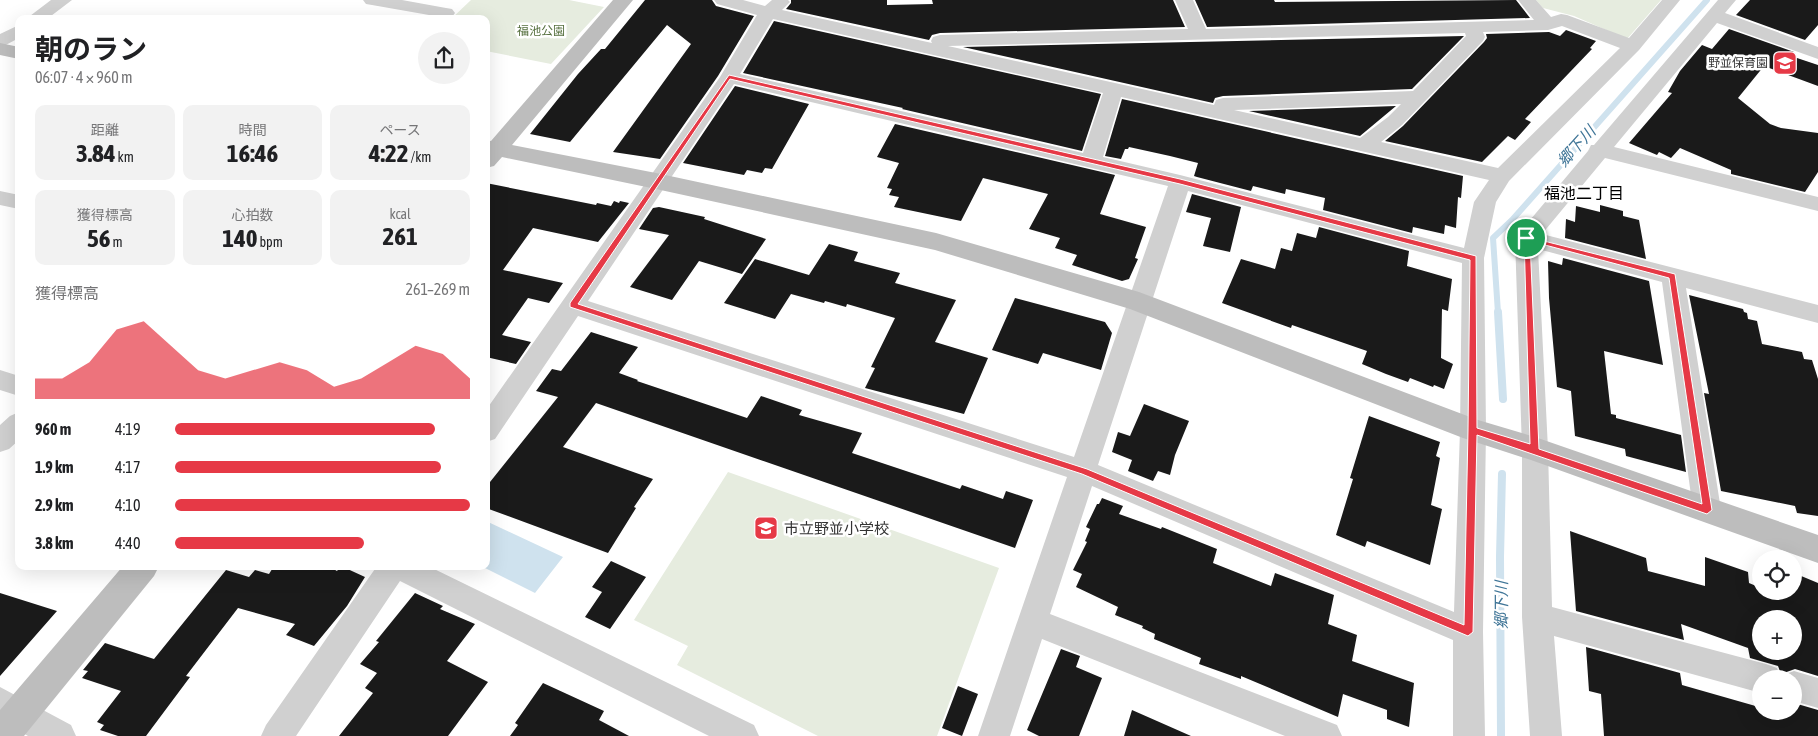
<!DOCTYPE html>
<html lang="ja">
<meta charset="utf-8">
<style>
body{margin:0;font-family:"Asap Condensed","Noto Sans JP",sans-serif;background:#f2f2f2;color:#202124;height:100vh;display:flex;flex-direction:column;font-size:19px;white-space:nowrap}
*{box-sizing:border-box;margin:0}
p{font-size:16px;color:#757577}
.icon{flex:none;width:28px;height:28px;fill:none;stroke:currentColor;stroke-width:2;stroke-linecap:round;stroke-linejoin:round}
.map{position:relative;flex:1;overflow:hidden}
.side{position:absolute;left:15px;top:15px;width:475px;height:555px;display:flex;flex-direction:column;background:#fff;border-radius:10px;box-shadow:0 5px 20px #0002}
.side>*{flex:none}
.buttons{position:absolute;left:1752px;top:550px;display:grid;gap:10px}
.buttons a{display:grid;place-items:center;width:50px;height:50px;border-radius:50%;background:#fff;box-shadow:0 5px 20px #0002;font-size:25px}
.pin{position:absolute;display:grid;place-items:center;width:42px;height:42px;color:#fff;margin:-21px;border:2px solid #fff;border-radius:50%;box-shadow:0 1px 5px #0007}
.round{display:grid;place-items:center;flex:none;width:52px;height:52px;border-radius:26px;background:#f2f2f2}
.head{display:flex;align-items:center;justify-content:space-between;height:85px;padding:0 20px}
h1{font-size:28px;font-weight:700;line-height:38px}
.metrics{display:grid;grid-template-columns:repeat(3,1fr);gap:8px;height:85px;padding:5px 20px}
.metrics div{display:grid;align-content:center;border-radius:10px;background:#f2f2f2;text-align:center}
.metrics b{font-size:25px;font-weight:700}
.metrics small{font-size:14px;font-weight:400}
.metrics p{font-size:14px}
.chart{height:140px;padding:10px 20px}
.chart p{display:flex;justify-content:space-between}
.chart svg{width:100%;height:90px;margin-top:5px;fill:#e63946;opacity:.7}
ul{padding:0 20px;list-style:none;font-size:16px}
li{display:grid;grid-template-columns:80px 60px 1fr;align-items:center;height:38px}
li i{height:12px;border-radius:6px;background:#e63946}
.map>svg:first-child{display:block}
.green{fill:#e6ecdf}
.water{fill:#cfe2ee}
.lines{fill:none;stroke-linecap:round;stroke-linejoin:round}
.stream-far1{stroke:#cfe2ee;stroke-width:6}
.stream{stroke:#cfe2ee;stroke-width:8}
.building{fill:#1a1a1a;fill-rule:evenodd}
.street{fill:#d0d0d0;fill-rule:evenodd}
.secondary{fill:#bdbdbd;fill-rule:evenodd}
.route{fill:#e63946;stroke:#fff;fill-rule:evenodd}
.labels{text-anchor:middle;dominant-baseline:central;stroke-width:5;stroke-linejoin:round;paint-order:stroke}
.far-park-label{font-size:12px;fill:#56703f;stroke:#fff}
.far-poi-label{font-size:12px;fill:#333;stroke:#fff;text-anchor:end}
.poi-label{font-size:15px;fill:#333;stroke:#fff;text-anchor:start}
.water-label{font-size:16px;font-style:italic;fill:#3f7597;stroke:#fff}
.neighbourhood-label{font-size:16px;fill:#000;stroke:#fff}
</style>
<div class="map">
<svg width="1818" height="736" viewBox="0 0 1818 736">
<rect width="100%" height="100%" fill="#fff"/>
<!-- green -->
<path class="green" d="M 471,0 L 569,0 L 604,7 L 551,64 L 486,51 L 486,19 L 451,19 Z
M 1536,0 L 1661,0 L 1627,39 L 1574,16 L 1543,8 Z
M 728,472 L 999,568 L 937,736 L 818,736 L 677,665 L 688,646 L 634,620 Z"/>
<!-- water -->
<path class="water" d="M 486,521 L 563,557 L 535,593 L 481,566 L 486,566 Z"/>
<g class="lines">
<!-- stream-far1 -->
<path class="stream-far1" d="M 1498,313 L 1493,238 L 1512,220 L 1707,0"/>
<!-- stream -->
<path class="stream" d="M 1498,312 L 1503,399
M 1501,736 L 1500,557 L 1502,474"/>
</g>
<!-- building -->
<path class="building" d="M 645,0 L 712,0 L 716,6 L 754,16 L 718,76 L 660,159 L 613,152 L 691,44 L 667,25 L 570,142 L 530,134 L 578,74 L 601,49 L 605,49 Z
M 791,0 L 887,0 L 887,5 L 933,4 L 932,0 L 1173,0 L 1185,27 L 940,33 L 932,35 L 929,40 L 786,9 L 791,3 Z
M 1195,0 L 1274,0 L 1275,2 L 1516,0 L 1530,18 L 1207,27 Z
M 1750,0 L 1818,0 L 1818,25 L 1805,40 L 1736,15 Z
M 774,21 L 1101,94 L 1082,151 L 902,109 L 903,108 L 743,73 Z
M 1729,29 L 1794,52 L 1791,56 L 1818,65 L 1818,86 L 1764,66 L 1738,98 L 1770,124 L 1781,128 L 1818,133 L 1818,172 L 1805,192 L 1731,174 L 1731,170 L 1680,148 L 1671,158 L 1659,152 L 1657,155 L 1629,143 L 1672,93 L 1668,92 L 1680,71 L 1702,45 L 1712,49 Z
M 1566,30 L 1596,41 L 1590,48 L 1592,49 L 1525,119 L 1531,122 L 1515,140 L 1508,136 L 1482,162 L 1385,141 L 1403,126 L 1484,42 L 1487,38 L 1486,34 L 1549,32 L 1560,36 Z
M 1464,36 L 1412,89 L 1223,96 L 1215,98 L 1213,103 L 963,47 Z
M 735,86 L 809,104 L 772,169 L 765,168 L 762,173 L 747,170 L 744,175 L 683,163 Z
M 1122,99 L 1463,176 L 1461,198 L 1458,197 L 1456,228 L 1445,225 L 1444,234 L 1413,227 L 1412,233 L 1323,210 L 1325,198 L 1286,189 L 1285,194 L 1253,186 L 1251,191 L 1197,177 L 1194,176 L 1198,163 L 1170,156 L 1129,147 L 1128,149 L 1125,149 L 1121,159 L 1105,156 Z
M 1396,106 L 1360,136 L 1249,111 Z
M 895,124 L 1115,175 L 1100,214 L 1146,227 L 1135,258 L 1138,259 L 1129,279 L 1122,281 L 1072,265 L 1077,255 L 1055,248 L 1060,238 L 1029,229 L 1048,194 L 983,178 L 961,221 L 894,207 L 899,197 L 889,195 L 892,189 L 887,188 L 899,163 L 877,157 Z
M 486,183 L 596,205 L 597,203 L 611,206 L 614,201 L 619,203 L 620,201 L 629,203 L 598,242 L 533,228 L 503,270 L 563,283 L 549,303 L 528,298 L 502,335 L 531,342 L 516,364 L 486,357 Z
M 1192,194 L 1241,207 L 1230,252 L 1203,246 L 1211,218 L 1186,212 Z
M 1600,205 L 1623,211 L 1623,216 L 1639,220 L 1646,259 L 1565,238 L 1566,219 L 1575,222 L 1576,206 L 1600,212 Z
M 659,207 L 705,217 L 704,219 L 766,239 L 742,274 L 699,261 L 672,300 L 630,287 L 669,235 L 639,229 L 653,208 Z
M 1319,227 L 1409,251 L 1407,266 L 1452,279 L 1448,311 L 1442,309 L 1441,358 L 1453,364 L 1444,389 L 1434,385 L 1433,387 L 1410,378 L 1408,382 L 1386,374 L 1362,364 L 1367,351 L 1292,325 L 1291,328 L 1222,303 L 1241,259 L 1275,269 L 1281,248 L 1292,251 L 1297,233 L 1316,238 Z
M 829,244 L 858,252 L 854,261 L 900,273 L 895,283 L 956,300 L 935,342 L 988,358 L 964,414 L 865,388 L 875,368 L 871,367 L 895,318 L 847,304 L 846,307 L 825,301 L 824,303 L 791,294 L 775,319 L 724,303 L 755,259 L 809,275 Z
M 1563,258 L 1649,281 L 1663,365 L 1604,351 L 1611,414 L 1616,415 L 1616,418 L 1681,435 L 1686,472 L 1626,456 L 1625,449 L 1575,436 L 1571,391 L 1557,387 L 1549,298 L 1548,261 L 1562,265 Z
M 1689,295 L 1743,309 L 1744,312 L 1747,313 L 1748,319 L 1757,321 L 1762,344 L 1802,352 L 1804,359 L 1812,360 L 1818,379 L 1818,516 L 1797,513 L 1795,506 L 1721,491 L 1704,393 L 1709,394 Z
M 1015,298 L 1105,322 L 1112,333 L 1101,370 L 1043,353 L 1038,364 L 992,350 Z
M 591,332 L 638,347 L 619,373 L 638,380 L 637,381 L 747,418 L 761,396 L 802,410 L 799,415 L 862,433 L 852,453 L 960,489 L 962,485 L 1003,499 L 1006,491 L 1033,500 L 1015,548 L 596,403 L 563,447 L 653,479 L 634,507 L 636,508 L 608,553 L 486,508 L 486,487 L 558,397 L 536,391 L 552,369 L 561,371 Z
M 1144,404 L 1189,421 L 1175,455 L 1170,475 L 1158,471 L 1153,481 L 1128,471 L 1132,460 L 1112,452 L 1118,432 L 1130,436 Z
M 1369,416 L 1440,442 L 1436,456 L 1440,458 L 1431,505 L 1442,509 L 1430,565 L 1367,541 L 1365,547 L 1336,535 L 1353,479 L 1350,478 Z
M 1102,498 L 1123,506 L 1119,514 L 1161,529 L 1162,527 L 1217,549 L 1213,563 L 1271,586 L 1275,573 L 1334,595 L 1328,624 L 1357,635 L 1352,661 L 1414,683 L 1409,727 L 1387,719 L 1387,710 L 1343,694 L 1338,717 L 1241,676 L 1241,679 L 1199,664 L 1201,658 L 1154,639 L 1155,634 L 1142,628 L 1143,626 L 1115,615 L 1118,607 L 1076,587 L 1082,574 L 1073,570 L 1087,542 L 1085,541 L 1090,529 L 1086,527 L 1097,504 L 1099,504 Z
M 1570,531 L 1646,558 L 1648,571 L 1705,586 L 1705,557 L 1748,572 L 1749,583 L 1761,588 L 1761,591 L 1794,591 L 1794,573 L 1818,583 L 1818,676 L 1795,669 L 1781,674 L 1778,666 L 1750,658 L 1748,648 L 1681,624 L 1684,640 L 1576,611 ZM 1761,619 L 1794,619 L 1794,651 L 1761,651 Z
M 611,561 L 646,577 L 610,629 L 585,617 L 602,592 L 592,587 Z
M 274,566 L 328,566 L 337,571 L 341,566 L 365,577 L 347,606 L 314,646 L 286,635 L 295,624 L 238,608 L 186,676 L 190,677 L 146,736 L 118,736 L 100,730 L 104,725 L 97,722 L 121,691 L 82,678 L 88,671 L 83,670 L 105,643 L 154,659 L 226,570 L 249,577 L 255,570 L 269,574 Z
M 0,593 L 57,611 L 0,676 Z
M 415,593 L 443,606 L 440,609 L 475,624 L 447,661 L 488,682 L 448,736 L 339,736 L 373,693 L 365,688 L 377,673 L 360,664 L 379,642 L 376,641 Z
M 1586,647 L 1680,673 L 1682,685 L 1759,707 L 1757,694 L 1761,695 L 1761,711 L 1794,711 L 1794,703 L 1818,710 L 1818,736 L 1604,736 L 1601,694 L 1589,691 Z
M 1061,649 L 1080,656 L 1076,667 L 1102,678 L 1079,736 L 1039,736 L 1027,730 Z
M 543,683 L 604,711 L 599,720 L 629,736 L 510,736 L 518,725 L 515,723 Z
M 958,686 L 978,694 L 962,736 L 942,728 Z
M 1132,710 L 1191,736 L 1124,736 Z"/>
<g class="lines">
<!-- street -->
<path class="street" d="M 51,0 L 72,0 L 47,19 L 26,19 Z
M 363,0 L 402,0 L 446,8 L 452,9 L 455,13 L 452,17 L 446,18 L 372,5 L 366,4 Z
M 714,0 L 743,0 L 765,6 L 772,0 L 788,0 L 790,2 L 782,10 L 932,43 L 931,41 L 933,37 L 940,35 L 1188,29 L 1175,0 L 1193,0 L 1206,29 L 1534,20 L 1518,0 L 1536,0 L 1551,17 L 1561,14 L 1567,15 L 1629,38 L 1662,0 L 1680,0 L 1639,50 L 1509,181 L 1496,202 L 1484,258 L 1486,430 L 1483,632 L 1485,736 L 1453,736 L 1453,640 L 1092,486 L 1050,614 L 1337,725 L 1342,736 L 1285,736 L 1042,639 L 1010,736 L 978,736 L 1067,477 L 578,316 L 495,439 L 486,442 L 486,410 L 720,77 L 757,15 L 717,4 ZM 773,19 L 1103,93 L 1083,153 L 740,74 ZM 1562,26 L 1620,48 L 1498,168 L 1381,142 L 1402,125 L 1483,41 L 1485,37 L 1483,32 L 1548,30 ZM 1465,33 L 1466,36 L 1413,91 L 1223,98 L 1216,100 L 1214,105 L 948,46 ZM 734,84 L 1168,186 L 1074,457 L 588,301 ZM 1121,97 L 1489,180 L 1474,202 L 1464,248 L 1180,175 L 1103,157 ZM 1401,104 L 1388,117 L 1360,138 L 1234,110 ZM 1188,191 L 1462,263 L 1460,430 L 1454,612 L 1098,465 Z
M 1718,0 L 1736,0 L 1725,13 L 1818,47 L 1818,59 L 1717,23 L 1614,147 L 1818,197 L 1818,211 L 1605,158 L 1542,234 L 1818,305 L 1818,323 L 1686,288 L 1721,510 L 1717,519 L 1707,522 L 1697,519 L 1693,510 L 1662,282 L 1538,249 L 1548,449 L 1552,607 L 1766,664 L 1777,668 L 1781,679 L 1783,675 L 1794,671 L 1818,678 L 1818,708 L 1794,701 L 1794,679 L 1761,679 L 1761,693 L 1554,636 L 1562,736 L 1530,736 L 1522,617 L 1522,449 L 1515,238 L 1588,151 L 1591,145 L 1594,145 Z
M 19,25 L 19,38 L 0,48 L 0,34 Z
M 0,191 L 19,195 L 19,209 L 0,205 Z
M 0,370 L 19,376 L 19,396 L 0,390 Z
M 19,412 L 19,440 L 9,449 L 0,452 L 0,425 L 10,416 Z
M 377,566 L 428,566 L 754,725 L 759,736 L 709,736 L 400,581 L 296,736 L 261,736 L 266,725 Z
M 0,687 L 71,725 L 76,736 L 28,736 L 0,720 Z"/>
<!-- secondary -->
<path class="secondary" d="M 613,0 L 633,0 L 512,145 L 656,173 L 936,233 L 1139,292 L 1478,420 L 1535,437 L 1818,535 L 1818,563 L 1531,460 L 1463,438 L 1130,309 L 935,250 L 656,189 L 502,157 L 494,166 L 486,168 L 486,140 L 491,141 Z
M 0,43 L 19,47 L 19,59 L 0,55 Z
M 123,566 L 159,566 L 154,576 L 24,736 L 0,736 L 0,710 Z"/>
</g>
<!-- route -->
<path class="route" d="M 729,75 L 1180,179 L 1476,256 L 1477,428 L 1530,444 L 1524,236 L 1675,274 L 1712,510 L 1707,514 L 1477,435 L 1473,632 L 1468,636 L 1082,474 L 570,307 L 570,303 ZM 730,79 L 1180,184 L 1470,260 L 1468,430 L 1464,625 L 1087,469 L 578,304 ZM 1530,241 L 1669,278 L 1702,504 L 1539,449 Z"/>
<!-- icons -->
<defs>
<g id="school-square" transform="scale(1.25)"><rect x="-9" y="-9" width="18" height="18" rx="4" fill="#e63946" stroke="#fff"/><path d="M0-5L7-2L0 1L-7-2ZM-4 1L0 2.5L4 1V4Q0 6-4 4Z" fill="#fff"/></g>
</defs>
<g fill-rule="evenodd">
<use href="#school-square" x="1785" y="63"/>
<use href="#school-square" x="766" y="528"/>
</g>
<g class="labels">
<!-- far-park labels -->
<g class="far-park-label">
<text x="541" y="31">福池公園</text>
</g>
<!-- far-poi labels -->
<g class="far-poi-label">
<text x="1768" y="63">野並保育園</text>
</g>
<!-- poi labels -->
<g class="poi-label">
<text x="784" y="528">市立野並小学校</text>
</g>
<!-- water labels -->
<g class="water-label">
<text transform="translate(1576 146) rotate(-48)">郷下川</text>
<text transform="translate(1501 605) rotate(-90)">郷下川</text>
</g>
<!-- neighbourhood labels -->
<g class="neighbourhood-label">
<text x="1584" y="193">福池二丁目</text>
</g>
</g>
</svg>
<div class="buttons">
<a><svg class="icon" aria-label="locate" viewBox="0 0 24 24"><circle cx="12" cy="12" r="6"/><path d="M12 2v4M12 18v4M2 12h4M18 12h4"/></svg></a>
<a>+</a>
<a>−</a>
</div>
<div class="pin" style="left:1526px;top:238px;background:#1e9e55"><svg class="icon" aria-label="arrive" viewBox="0 0 24 24"><path d="M6 21V4h12l-3 4 3 4H6"/></svg></div>
<section class="side">
<div class="head"><div><h1>朝のラン</h1><p>06:07 · 4 × 960 m</p></div><a class="round"><svg class="icon" aria-label="share" viewBox="0 0 24 24"><path d="M12 15V3M7 8l5-5 5 5M5 13v7h14v-7"/></svg></a></div>
<div class="metrics">
<div><p>距離</p><b>3.84<small> km</small></b></div>
<div><p>時間</p><b>16:46</b></div>
<div><p>ペース</p><b>4:22<small> /km</small></b></div>
</div>
<div class="metrics">
<div><p>獲得標高</p><b>56<small> m</small></b></div>
<div><p>心拍数</p><b>140<small> bpm</small></b></div>
<div><p>kcal</p><b>261</b></div>
</div>
<div class="chart"><p><span>獲得標高</span>261–269 m</p>
<svg viewBox="0 0 160 44" preserveAspectRatio="none"><path d="M0 44V34L10 34L20 26L30 10L40 6L50 18L60 30L70 34L80 30L90 26L100 30L110 38L120 34L130 26L140 18L150 22L160 34V44z"/></svg>
</div>
<ul>
<li><b>960 m</b>4:19<i style="width:88%"></i></li>
<li><b>1.9 km</b>4:17<i style="width:90%"></i></li>
<li><b>2.9 km</b>4:10<i style="width:100%"></i></li>
<li><b>3.8 km</b>4:40<i style="width:64%"></i></li>
</ul>
</section>
</div>
